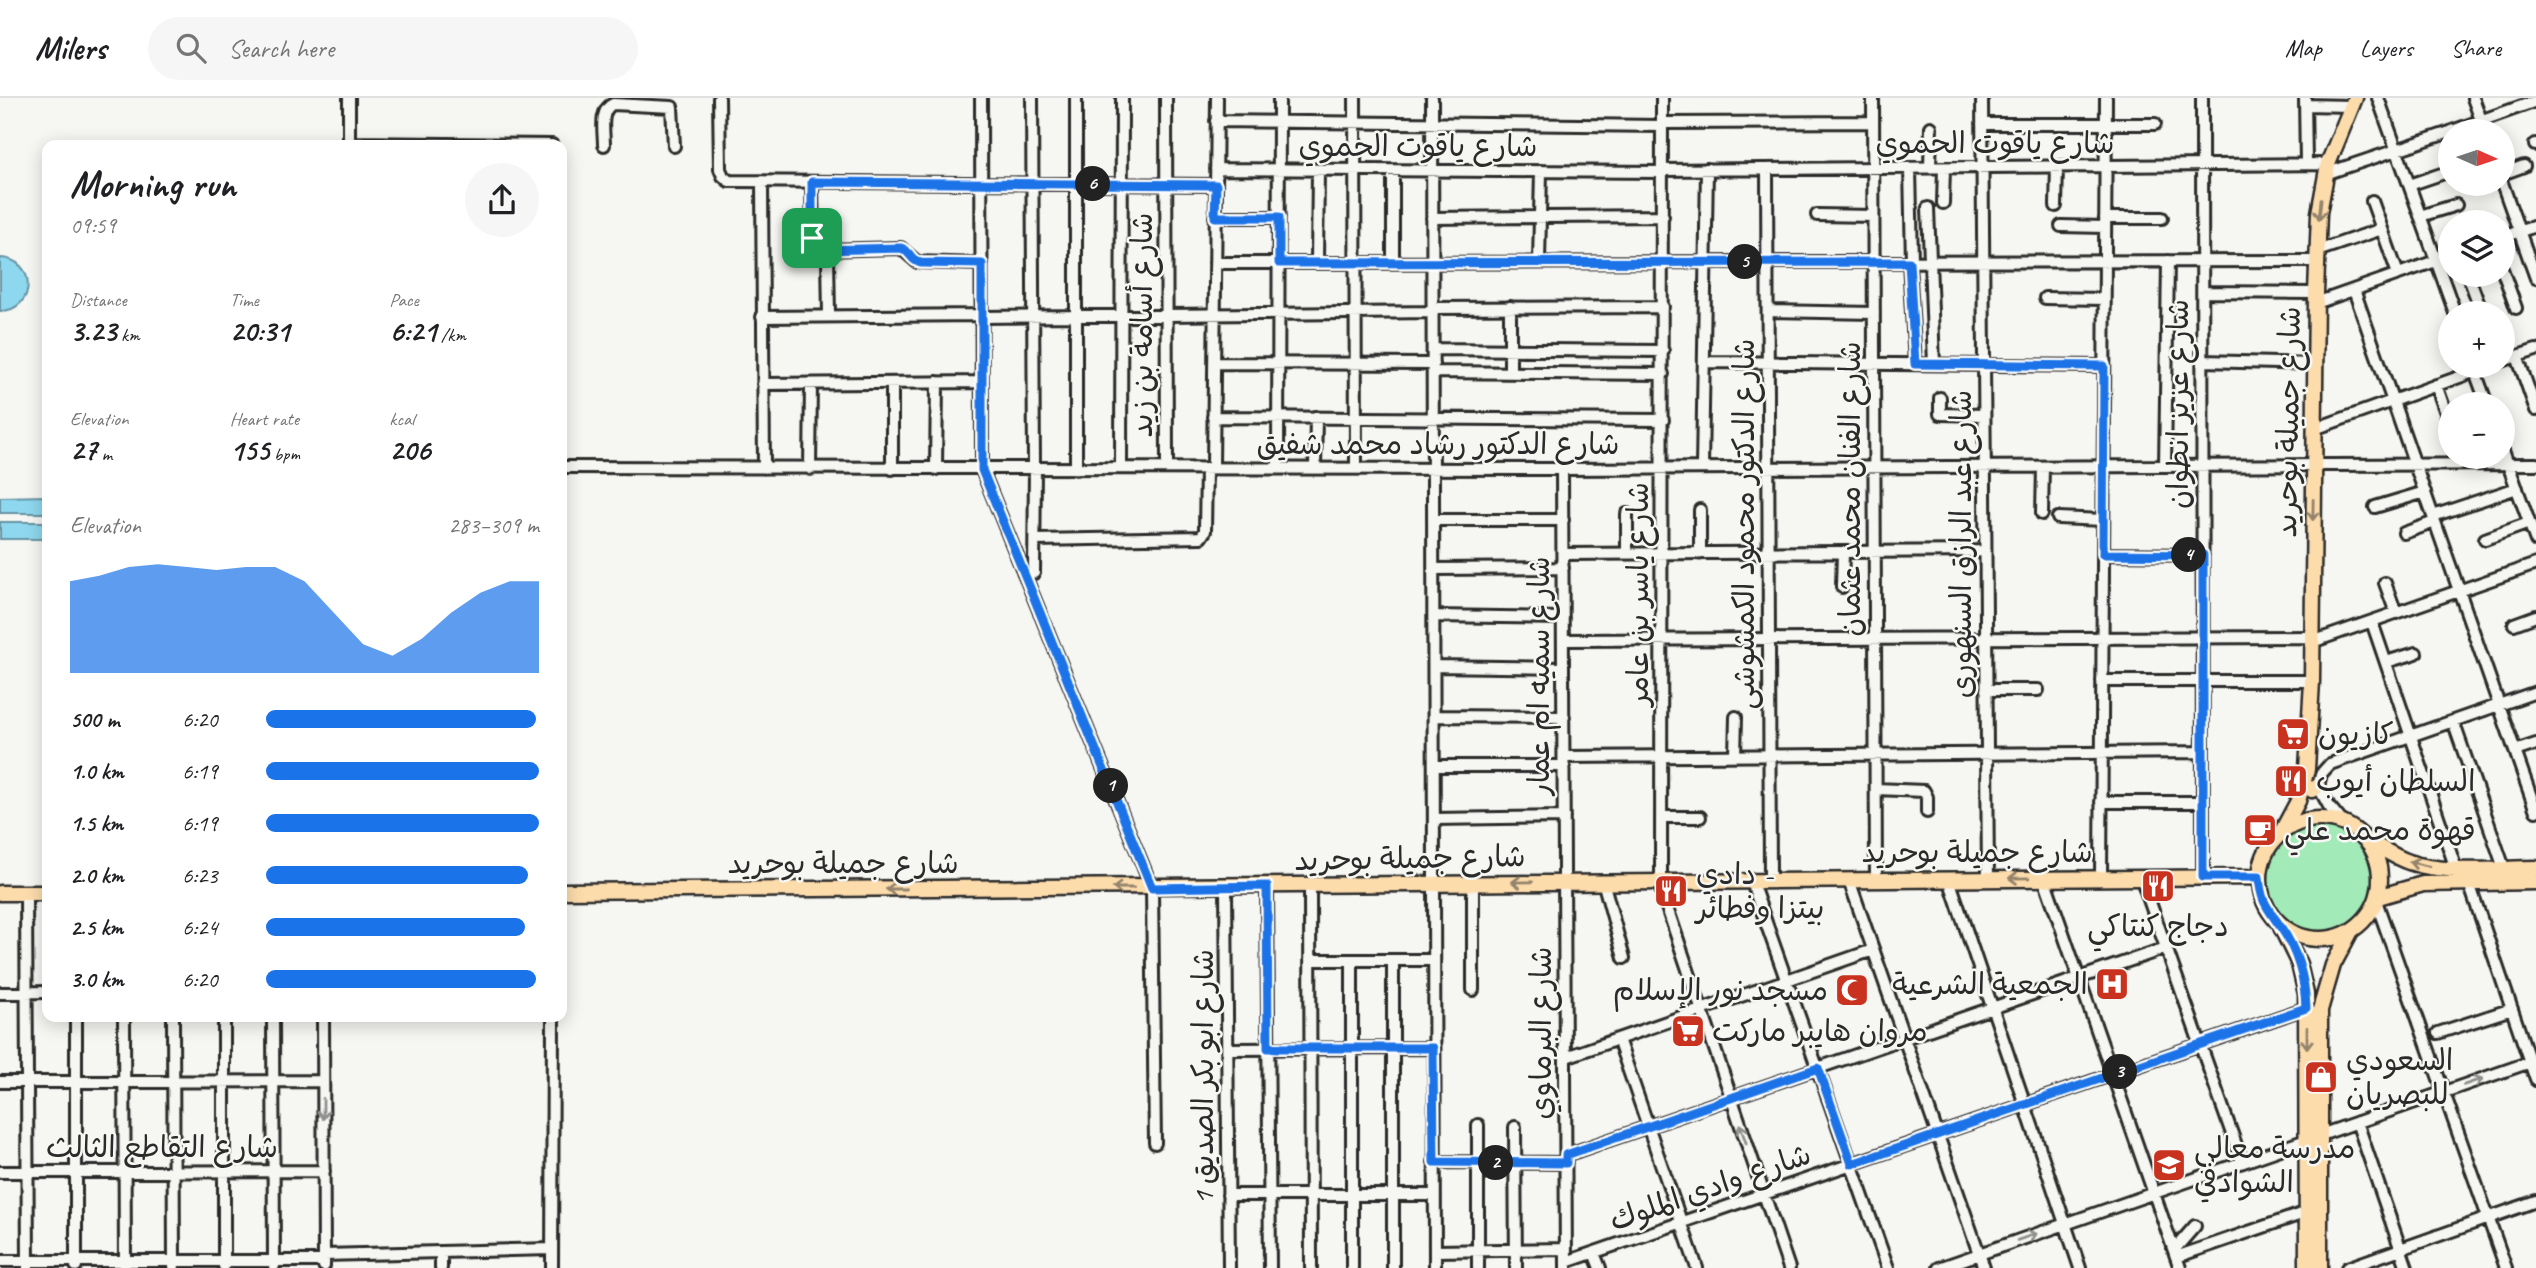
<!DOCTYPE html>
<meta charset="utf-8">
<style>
body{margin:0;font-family:Caveat,"Playpen Sans Arabic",sans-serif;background:#f6f6f6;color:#202124;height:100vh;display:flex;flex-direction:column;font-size:26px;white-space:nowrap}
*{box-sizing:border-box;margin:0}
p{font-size:23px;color:#757577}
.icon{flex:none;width:38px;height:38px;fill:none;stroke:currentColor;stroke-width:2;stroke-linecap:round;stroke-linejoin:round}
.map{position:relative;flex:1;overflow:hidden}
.sheet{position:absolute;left:42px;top:42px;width:525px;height:882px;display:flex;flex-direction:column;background:#fff;border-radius:14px;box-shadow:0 4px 18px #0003}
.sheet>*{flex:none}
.needle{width:46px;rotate:93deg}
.controls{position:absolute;left:2438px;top:21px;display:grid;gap:14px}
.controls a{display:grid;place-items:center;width:77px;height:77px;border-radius:50%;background:#fff;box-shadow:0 4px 18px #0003;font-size:35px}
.pin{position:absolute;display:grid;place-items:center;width:60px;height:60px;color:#fff;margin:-30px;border-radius:14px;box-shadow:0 4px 10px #0006}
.km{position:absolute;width:35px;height:35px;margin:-18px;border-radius:50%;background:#222;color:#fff;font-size:19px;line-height:35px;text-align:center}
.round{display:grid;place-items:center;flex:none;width:74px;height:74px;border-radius:37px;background:#f6f6f6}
.overview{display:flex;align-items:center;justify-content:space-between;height:119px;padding:0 28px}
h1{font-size:38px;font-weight:800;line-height:52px}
.metrics{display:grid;grid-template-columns:repeat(3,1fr);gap:10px;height:119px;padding:7px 28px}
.metrics div{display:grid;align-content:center}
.metrics b{font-size:30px;font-weight:800}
.metrics small{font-size:19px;font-weight:400}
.metrics p{font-size:19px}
.chart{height:196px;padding:14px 28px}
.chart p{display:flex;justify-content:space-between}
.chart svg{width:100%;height:126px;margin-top:7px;fill:#1a73e8;opacity:.7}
ul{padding:0 28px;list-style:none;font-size:23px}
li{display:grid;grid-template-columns:112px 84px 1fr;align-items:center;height:52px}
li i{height:18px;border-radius:9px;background:#1a73e8}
header{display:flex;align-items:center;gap:42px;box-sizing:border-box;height:98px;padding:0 35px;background:#fff;border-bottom:2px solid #e0e0e0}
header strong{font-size:33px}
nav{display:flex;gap:38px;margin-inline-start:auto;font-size:24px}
.search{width:490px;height:63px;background:#f6f6f6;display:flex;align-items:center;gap:18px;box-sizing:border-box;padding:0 24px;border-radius:38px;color:#757577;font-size:26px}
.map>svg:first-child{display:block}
.green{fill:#a2eab7;stroke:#668a71;stroke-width:2}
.water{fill:#8ed8ef;stroke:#6693a1;stroke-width:2}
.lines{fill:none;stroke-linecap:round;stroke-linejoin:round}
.minor-casing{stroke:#2b2b2b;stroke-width:16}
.major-casing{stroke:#2b2b2b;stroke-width:19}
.minor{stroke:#f6f6f2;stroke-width:10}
.major{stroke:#fddcac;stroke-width:14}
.oneway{stroke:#94846c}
.oneway2{stroke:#90908e}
.route-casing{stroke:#fff;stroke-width:14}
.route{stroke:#1a73e8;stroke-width:9}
.labels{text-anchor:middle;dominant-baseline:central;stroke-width:5;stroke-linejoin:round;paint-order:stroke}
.street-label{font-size:30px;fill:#2b2b2b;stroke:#f6f6f2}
.poi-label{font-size:30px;fill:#2b2b2b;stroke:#f6f6f2;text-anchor:start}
</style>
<header>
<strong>Milers</strong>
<div class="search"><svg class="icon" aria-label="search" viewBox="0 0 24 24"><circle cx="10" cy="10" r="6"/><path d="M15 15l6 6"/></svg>Search here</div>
<nav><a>Map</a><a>Layers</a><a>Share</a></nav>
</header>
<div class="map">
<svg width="2536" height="1170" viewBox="0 0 2536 1170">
<rect width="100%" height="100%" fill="#f6f6f2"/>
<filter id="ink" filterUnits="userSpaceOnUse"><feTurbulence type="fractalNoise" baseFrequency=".0143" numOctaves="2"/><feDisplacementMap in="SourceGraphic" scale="14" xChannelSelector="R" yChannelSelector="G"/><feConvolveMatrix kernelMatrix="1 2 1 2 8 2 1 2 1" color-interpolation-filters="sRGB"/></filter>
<g filter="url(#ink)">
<!-- green -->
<path class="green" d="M2265 780a54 54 0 1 1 108 0a54 54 0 1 1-108 0Z"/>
<!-- water -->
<path class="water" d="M 0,160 C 37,160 37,213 0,213 Z
M 47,398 L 47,415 L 0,415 L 0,399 Z
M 0,424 L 47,424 L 47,441 L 0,441 Z"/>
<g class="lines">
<!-- minor casing -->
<g class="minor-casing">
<path id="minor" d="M 349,0 L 349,47
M 719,0 L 720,71 L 723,78 L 729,83 L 1216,87
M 981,0 L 982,372 L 1152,790 L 1155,1045
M 1032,0 L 1034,371
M 1166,0 L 1167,370
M 1355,0 L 1356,370
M 1432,0 L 1435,1170
M 1873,0 L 1876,781
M 1982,0 L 1988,781
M 2202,0 L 2203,779
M 2305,0 L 2306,65
M 2378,0 L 2455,215
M 2473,0 L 2485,33
M 2305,7 L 2351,8
M 1216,23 L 1662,28
M 1662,25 L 1873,24
M 1982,26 L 2155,26
M 2452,33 L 2536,3
M 349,45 L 552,47
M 604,47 C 604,33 599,12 613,6 L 672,9 L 674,48
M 2535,47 L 2536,46
M 1910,70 L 1912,164
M 1930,70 L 1931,29
M 1216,71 L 1662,74
M 1767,71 L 1770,782
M 1662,72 L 2328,66
M 2325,76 L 2450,34
M 2502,76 L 2524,68
M 762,84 L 764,370
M 812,84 L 813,144 L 828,159 L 829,218
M 2502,85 L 2536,180
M 2409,87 L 2450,73
M 2372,103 L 2398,176
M 1943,105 L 1944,70
M 2056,108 L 2057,69
M 1928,110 L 1934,266
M 1817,117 L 1873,118
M 2420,118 L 2456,107
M 1215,119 L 1279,119
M 1432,120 L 1663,118
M 2105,120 L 2162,120
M 2061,128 L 2105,129
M 2502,139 L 2536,128
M 822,152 L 901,150 L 917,164 L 982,166
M 2317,153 L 2382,131
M 1539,164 L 1541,73
M 1909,164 L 1915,266
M 1215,165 L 2316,163
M 1317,165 L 1318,72
M 1393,165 L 1393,73
M 2502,171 L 2516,210
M 2468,177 L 2482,215
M 2354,192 L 2536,713
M 2203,194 L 2316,195
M 2045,200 L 2104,201
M 2316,205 L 2450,158
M 1510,209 L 1510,275
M 1433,210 L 1663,209
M 1768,213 L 1874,215
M 762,219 L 982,217
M 982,219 L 1433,214
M 1433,251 L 1663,253
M 2517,258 L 2536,312
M 2203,263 L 2315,266
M 2502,263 L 2536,252
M 1704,264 L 2104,268
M 1214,265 L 1433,266
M 2473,268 L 2487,306
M 1433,274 L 1663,276
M 763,286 L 982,284
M 2436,287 L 2450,326
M 1940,300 L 1940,316 L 1984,317
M 1213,319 L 1663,322
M 2314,331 L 2490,268
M 2502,350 L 2536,443
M 2165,368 L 2168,163
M 562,369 L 1562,371 L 2536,366
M 1121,370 L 1122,0
M 1213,370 L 1217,0
M 1278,370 L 1279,0
M 1315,370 L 1316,319
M 1702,370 L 1707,71
M 810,371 L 811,286
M 892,371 L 892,285
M 936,371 L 937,284
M 1076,371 L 1076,0
M 1562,371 L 1566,1170
M 2375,409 L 2425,394
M 1700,412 L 1700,456
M 2042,416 L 2043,369
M 2433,418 L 2517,390
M 2058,420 L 2103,422
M 1433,422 L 1563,422
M 2404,435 L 2435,424
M 2485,441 L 2529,425
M 1035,442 L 1201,439 L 1205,433 L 1206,370
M 1563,456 L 1985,453
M 1627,456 L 1627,416
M 2103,456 L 2203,457
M 1434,471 L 1563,470
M 1034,475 L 1035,371
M 2385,485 L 2396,515
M 1842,489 L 1843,454
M 1434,518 L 1563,520
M 2372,524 L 2456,771
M 2514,526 L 2536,518
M 1563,542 L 2312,539
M 2312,544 L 2536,466
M 2386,564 L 2416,555
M 1434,568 L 1563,570
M 2102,583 L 2312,583
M 1986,592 L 2038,592
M 1434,618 L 1564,619
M 2453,623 L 2504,770
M 2515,653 L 2536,646
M 1735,657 L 1736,619
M 1564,659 L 2203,654
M 1434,668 L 1564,668
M 1876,691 L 1924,693 L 1927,699 L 1927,714
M 2101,704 L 2203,704
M 1662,719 L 1700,719
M 1434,721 L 1564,719
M 2343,725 L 2329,708 L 2318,688 L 2321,676 L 2330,666 L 2536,594
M 2141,779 L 2242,1064
M 2044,780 L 2180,1170
M 2101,780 L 2106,0
M 1949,781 L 2080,1170
M 1751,782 L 1888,1170
M 1849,782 L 1984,1170
M 1603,783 L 1624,860
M 1658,783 L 1789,1170
M 1661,783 L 1662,0
M 1473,785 L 1473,892
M 2469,785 L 2536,982
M 1310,787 L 1311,1170
M 1226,788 L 1229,1170
M 1267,788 L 1270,1170
M 26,795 L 28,1170
M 2376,803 L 2506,1170
M 1310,862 L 1432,862
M 1352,862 L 1352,1170
M 1393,862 L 1393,1170
M 0,895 L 47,894
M 124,919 L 125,1168
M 173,919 L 174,1168
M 224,919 L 224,1168
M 273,919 L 274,1168
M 323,919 L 324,1168
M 2438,935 L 2512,911
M 1618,941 L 1697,1170
M 1228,951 L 1433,950
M 1566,959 L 1873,852
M 0,984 L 323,983
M 2357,1024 L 2407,1170
M 1478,1027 L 1478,1170
M 1515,1029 L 1516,1170
M 1566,1057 L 2166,850
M 1434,1064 L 1566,1065
M 0,1074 L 324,1073
M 1228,1097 L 1434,1097
M 2174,1152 L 2195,1128
M 1435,1153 L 1566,1151
M 441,1154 L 441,1170
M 1594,1155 L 1600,1170
M 324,1157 L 552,1151
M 2176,1159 L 2307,1114
M 0,1163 L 324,1163
M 1566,1164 L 2306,910
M 76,1168 L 76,919
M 552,1170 L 553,919
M 1939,1170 L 2536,962
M 2347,1170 L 2536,1103"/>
</g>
<!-- major casing -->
<g class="major-casing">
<path id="major" d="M 2304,687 L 2312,692 L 2318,688
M2260 781a60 60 0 1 1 120 0a60 60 0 1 1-120 0Z
M 2282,733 L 2298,703 L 2307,671 L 2312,583 L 2316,195 L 2319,115 L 2328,66 L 2355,0
M 2365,741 C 2380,749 2394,759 2409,764 C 2445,777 2498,770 2536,770
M 562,793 L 2259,779
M 0,795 L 47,795
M 2378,799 L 2423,786 L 2536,784
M 2281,829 L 2299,866 L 2306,896 L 2307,1170
M 2320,1170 L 2320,912 L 2333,867 L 2351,833"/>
</g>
<!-- minor -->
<use href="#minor" class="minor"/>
<!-- major -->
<use href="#major" class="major"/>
</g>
<!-- one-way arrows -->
<defs><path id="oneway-shaft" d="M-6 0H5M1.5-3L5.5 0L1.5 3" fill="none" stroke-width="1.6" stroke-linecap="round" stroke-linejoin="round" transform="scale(1.75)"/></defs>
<g class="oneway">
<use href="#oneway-shaft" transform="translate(2320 111) rotate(96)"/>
<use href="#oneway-shaft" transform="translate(2313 412) rotate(91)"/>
<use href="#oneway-shaft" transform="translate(2419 766) rotate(-167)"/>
<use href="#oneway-shaft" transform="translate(2019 780) rotate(179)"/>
<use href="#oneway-shaft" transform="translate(1522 784) rotate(179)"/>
<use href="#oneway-shaft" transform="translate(1123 790) rotate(180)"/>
<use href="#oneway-shaft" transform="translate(896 791) rotate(180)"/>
<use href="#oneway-shaft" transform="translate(2307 940) rotate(90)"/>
</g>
<g class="oneway2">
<use href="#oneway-shaft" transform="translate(2473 984) rotate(-19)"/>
<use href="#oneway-shaft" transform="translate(323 1011) rotate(90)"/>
<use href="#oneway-shaft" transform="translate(1743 1036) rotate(-109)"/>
<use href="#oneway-shaft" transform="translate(2027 1139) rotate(-19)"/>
</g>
</g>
<g class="lines" filter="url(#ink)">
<!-- route casing -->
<g class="route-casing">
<path id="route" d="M 812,84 L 1216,87 L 1215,119 L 1279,119 L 1279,165 L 1909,164 L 1915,266 L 2104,268 L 2103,456 L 2203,457 L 2203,779 L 2259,779 C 2261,804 2267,809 2280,828 C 2297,852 2305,882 2306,910 L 1852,1066 L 1818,970 L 1566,1057 L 1566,1065 L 1434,1064 L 1433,950 L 1268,950 L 1267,788 L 1152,790 L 982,372 L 982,166 L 921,165 C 910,163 911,153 901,150 L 822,152 L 815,147 L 812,140 Z"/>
</g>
<!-- route -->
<use href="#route" class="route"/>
</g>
<!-- icons -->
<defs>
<g id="supermarket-square" transform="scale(1.75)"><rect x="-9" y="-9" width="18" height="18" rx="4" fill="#c8321e" stroke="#f6f6f2"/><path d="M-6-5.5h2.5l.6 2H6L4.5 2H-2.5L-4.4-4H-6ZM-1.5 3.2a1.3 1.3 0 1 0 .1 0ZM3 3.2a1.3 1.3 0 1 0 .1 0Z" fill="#fff"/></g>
<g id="restaurant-square" transform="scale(1.75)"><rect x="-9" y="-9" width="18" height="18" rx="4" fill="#c8321e" stroke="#f6f6f2"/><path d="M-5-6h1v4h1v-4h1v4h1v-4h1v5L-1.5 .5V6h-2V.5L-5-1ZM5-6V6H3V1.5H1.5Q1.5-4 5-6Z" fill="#fff"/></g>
<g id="cafe-square" transform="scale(1.75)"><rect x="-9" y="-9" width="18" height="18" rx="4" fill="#c8321e" stroke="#f6f6f2"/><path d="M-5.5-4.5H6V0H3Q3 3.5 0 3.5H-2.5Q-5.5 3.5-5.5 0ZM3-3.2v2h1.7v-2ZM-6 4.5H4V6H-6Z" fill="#fff"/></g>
<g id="hospital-square" transform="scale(1.75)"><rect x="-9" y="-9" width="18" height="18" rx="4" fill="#c8321e" stroke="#f6f6f2"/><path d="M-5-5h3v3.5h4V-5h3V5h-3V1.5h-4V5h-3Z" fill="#fff"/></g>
<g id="mosque-square" transform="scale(1.75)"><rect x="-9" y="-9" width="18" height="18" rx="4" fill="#c8321e" stroke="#f6f6f2"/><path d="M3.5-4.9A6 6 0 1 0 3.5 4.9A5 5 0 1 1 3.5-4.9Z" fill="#fff"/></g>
<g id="shop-square" transform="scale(1.75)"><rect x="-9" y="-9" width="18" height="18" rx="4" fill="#c8321e" stroke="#f6f6f2"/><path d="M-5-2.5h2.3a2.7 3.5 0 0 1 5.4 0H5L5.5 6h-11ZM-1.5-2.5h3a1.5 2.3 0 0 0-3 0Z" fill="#fff"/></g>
<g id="school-square" transform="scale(1.75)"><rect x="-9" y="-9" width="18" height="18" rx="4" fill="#c8321e" stroke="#f6f6f2"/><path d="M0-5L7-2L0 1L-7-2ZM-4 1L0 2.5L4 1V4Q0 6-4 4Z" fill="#fff"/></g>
</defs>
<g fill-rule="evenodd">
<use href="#supermarket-square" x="2293" y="636"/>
<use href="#restaurant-square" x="2291" y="683"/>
<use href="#cafe-square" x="2260" y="732"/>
<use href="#restaurant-square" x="2158" y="788"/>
<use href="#restaurant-square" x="1671" y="793"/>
<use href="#hospital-square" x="2112" y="886"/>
<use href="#mosque-square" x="1852" y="892"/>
<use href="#supermarket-square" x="1688" y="933"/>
<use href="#shop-square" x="2321" y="979"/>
<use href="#school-square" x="2169" y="1067"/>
</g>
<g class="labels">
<!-- street labels -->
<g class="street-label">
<text x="1995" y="45">شارع ياقوت الحموي</text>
<text x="1418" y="48">شارع ياقوت الحموي</text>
<text transform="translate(1142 227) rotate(-90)">شارع أسامة بن زيد</text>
<text transform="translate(2178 306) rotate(-90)">شارع عزيز انطوان</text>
<text transform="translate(2288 324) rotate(-89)">شارع جميلة بوحريد</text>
<text x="1438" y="346">شارع الدكتور رشاد محمد شفيق</text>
<text transform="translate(1850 391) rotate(-90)">شارع الفنان محمد عثمان</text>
<text transform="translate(1744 426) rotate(-90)">شارع الدكتور محمود الكمشوشى</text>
<text transform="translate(1961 446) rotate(-90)">شارع عبد الرازق السنهورى</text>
<text transform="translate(1638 496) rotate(-90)">شارع ياسر بن عامر</text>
<text transform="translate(1539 578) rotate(-90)">شارع سميه ام عمار</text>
<text x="1977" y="754">شارع جميلة بوحريد</text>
<text transform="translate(1410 760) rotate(-1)">شارع جميلة بوحريد</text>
<text x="843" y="765">شارع جميلة بوحريد</text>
<text transform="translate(1541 935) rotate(-90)">شارع البرماوي</text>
<text transform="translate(1203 979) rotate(-90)">شارع ابو بكر الصديق 1</text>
<text x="162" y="1049">شارع التقاطع الثالث</text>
<text transform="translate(1710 1089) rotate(-19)">شارع وادي الملوك</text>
</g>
<!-- poi labels -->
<g class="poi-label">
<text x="2318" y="636">كازيون</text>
<text x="2316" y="683">السلطان أيوب</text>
<text x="2284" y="732">قهوة محمد علي</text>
<text x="1696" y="776">دادي -<tspan x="1696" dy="34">بيتزا وفطائر</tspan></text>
<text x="2158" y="828" text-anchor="middle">دجاج كنتاكي</text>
<text x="2088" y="886" text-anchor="end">الجمعية الشرعية</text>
<text x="1828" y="892" text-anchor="end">مسجد نور الإسلام</text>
<text x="1712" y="933">مروان هايبر ماركت</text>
<text x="2346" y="962">السعودي<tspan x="2346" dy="34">للبصريان</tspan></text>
<text x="2194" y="1050">مدرسة معالي<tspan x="2194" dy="34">الشوادفي</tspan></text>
</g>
</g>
</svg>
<div class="controls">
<a><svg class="needle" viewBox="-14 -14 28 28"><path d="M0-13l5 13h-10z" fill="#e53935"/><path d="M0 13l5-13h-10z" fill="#757577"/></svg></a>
<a><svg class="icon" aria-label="layers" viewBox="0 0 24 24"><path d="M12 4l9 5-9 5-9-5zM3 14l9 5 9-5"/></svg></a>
<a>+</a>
<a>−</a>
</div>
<div class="pin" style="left:812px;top:140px;background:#1e9e55"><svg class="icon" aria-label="arrive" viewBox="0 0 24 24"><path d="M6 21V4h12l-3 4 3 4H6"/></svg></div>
<b class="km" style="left:1111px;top:688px">1</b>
<b class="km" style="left:1496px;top:1065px">2</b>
<b class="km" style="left:2120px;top:974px">3</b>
<b class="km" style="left:2189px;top:457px">4</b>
<b class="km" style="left:1745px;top:164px">5</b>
<b class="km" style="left:1093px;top:86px">6</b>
<section class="sheet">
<div class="overview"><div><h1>Morning run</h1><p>09:59</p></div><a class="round"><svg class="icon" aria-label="share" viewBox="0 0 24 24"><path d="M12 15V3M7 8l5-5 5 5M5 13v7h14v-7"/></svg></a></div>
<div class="metrics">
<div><p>Distance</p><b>3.23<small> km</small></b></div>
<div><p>Time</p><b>20:31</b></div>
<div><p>Pace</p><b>6:21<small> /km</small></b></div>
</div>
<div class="metrics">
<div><p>Elevation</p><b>27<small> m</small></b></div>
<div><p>Heart rate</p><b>155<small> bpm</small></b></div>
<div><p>kcal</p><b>206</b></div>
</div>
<div class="chart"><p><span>Elevation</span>283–309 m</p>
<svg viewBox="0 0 160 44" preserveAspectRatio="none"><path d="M0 44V12L10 10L20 7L30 6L40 7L50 8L60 7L70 7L80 12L90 23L100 34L110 38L120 32L130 23L140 16L150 12L160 12V44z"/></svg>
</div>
<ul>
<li><b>500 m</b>6:20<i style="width:99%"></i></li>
<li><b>1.0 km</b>6:19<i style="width:100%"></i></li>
<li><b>1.5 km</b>6:19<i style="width:100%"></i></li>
<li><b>2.0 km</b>6:23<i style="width:96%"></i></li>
<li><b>2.5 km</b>6:24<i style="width:95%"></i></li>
<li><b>3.0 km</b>6:20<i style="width:99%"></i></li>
</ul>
</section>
</div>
